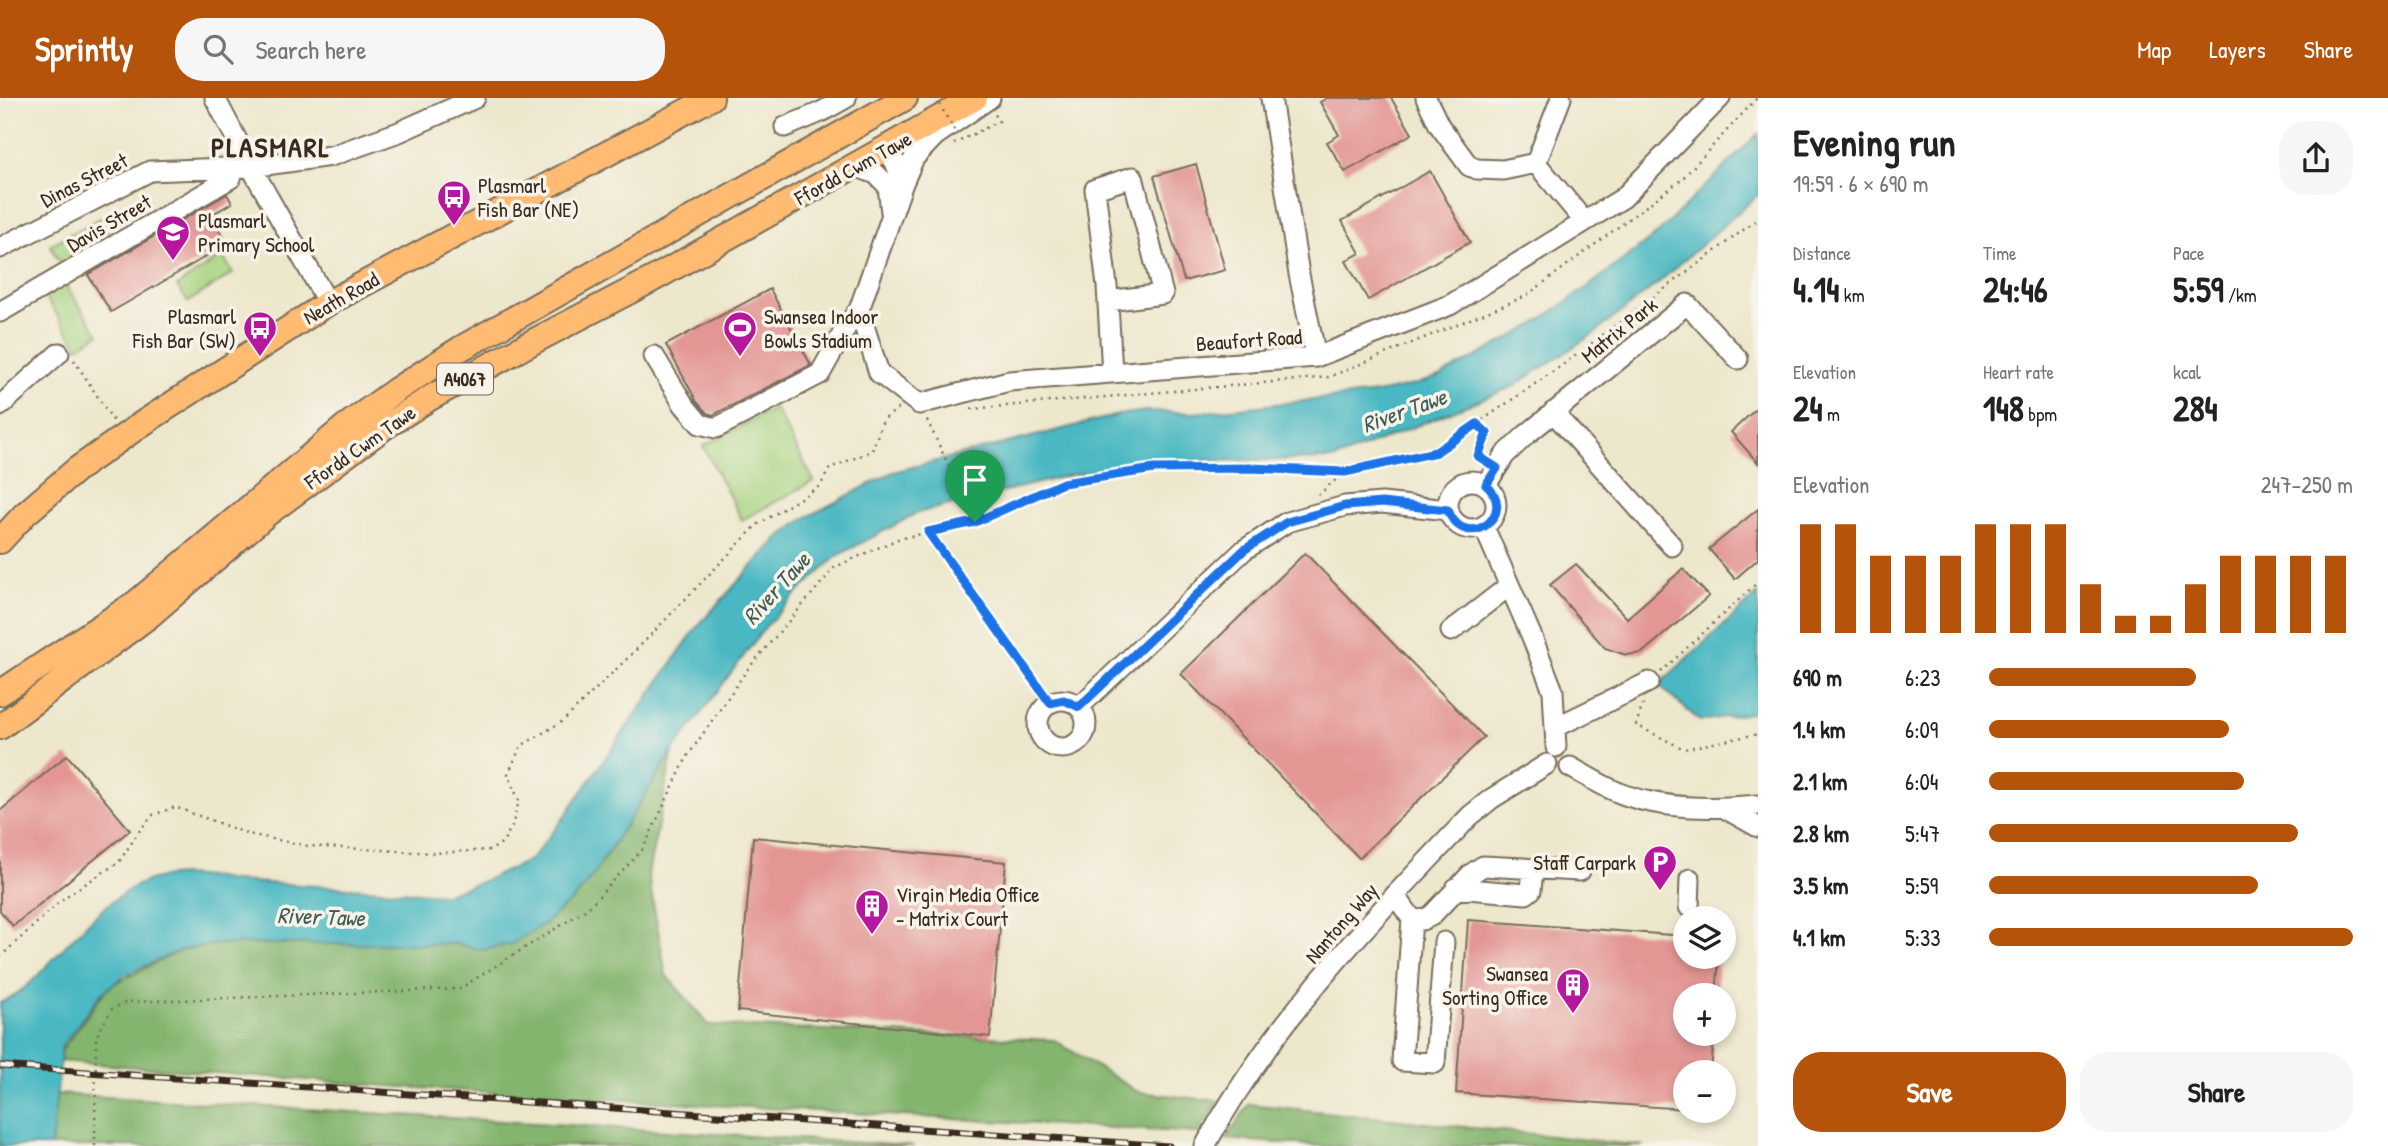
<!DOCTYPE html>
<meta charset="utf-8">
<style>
body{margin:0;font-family:"Patrick Hand",sans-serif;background:#f6f6f6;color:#222;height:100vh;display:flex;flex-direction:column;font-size:26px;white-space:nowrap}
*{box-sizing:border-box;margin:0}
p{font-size:23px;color:#767676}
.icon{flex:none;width:38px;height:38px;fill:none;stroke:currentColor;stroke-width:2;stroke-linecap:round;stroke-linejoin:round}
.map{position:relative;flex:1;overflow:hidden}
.panel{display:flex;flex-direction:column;background:#fff;width:630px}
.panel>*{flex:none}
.tools{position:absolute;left:1673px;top:808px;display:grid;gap:14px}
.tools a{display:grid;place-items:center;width:63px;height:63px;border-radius:50%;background:#fff;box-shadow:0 4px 10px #0003;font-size:35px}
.pin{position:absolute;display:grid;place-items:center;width:60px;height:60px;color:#fff;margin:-72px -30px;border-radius:50% 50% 50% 0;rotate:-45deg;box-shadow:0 0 7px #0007}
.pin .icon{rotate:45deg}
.round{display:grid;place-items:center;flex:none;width:74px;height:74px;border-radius:28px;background:#f6f6f6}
.head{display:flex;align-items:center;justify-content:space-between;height:119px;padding:0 35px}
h1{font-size:38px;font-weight:700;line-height:52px}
.stats{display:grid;grid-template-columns:repeat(3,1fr);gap:10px;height:119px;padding:7px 35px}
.stats div{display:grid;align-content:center}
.stats b{font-size:35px;font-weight:700}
.stats small{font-size:19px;font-weight:400}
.stats p{font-size:19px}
.chart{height:196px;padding:14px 35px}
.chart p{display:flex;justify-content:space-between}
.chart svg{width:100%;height:126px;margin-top:7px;stroke:#b45309;stroke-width:6}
.button{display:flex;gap:14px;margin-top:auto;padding:14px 35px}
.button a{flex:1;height:80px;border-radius:28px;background:#b45309;color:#fff;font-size:28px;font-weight:700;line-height:80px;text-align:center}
.button a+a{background:#f6f6f6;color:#222}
ul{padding:0 35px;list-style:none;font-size:23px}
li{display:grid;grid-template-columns:112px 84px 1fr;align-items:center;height:52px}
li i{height:18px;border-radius:9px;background:#b45309}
header{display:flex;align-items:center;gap:42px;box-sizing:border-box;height:98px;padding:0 35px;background:#b45309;color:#fff}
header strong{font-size:33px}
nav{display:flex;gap:38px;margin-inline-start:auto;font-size:24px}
.search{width:490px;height:63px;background:#f6f6f6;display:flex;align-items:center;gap:18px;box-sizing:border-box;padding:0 24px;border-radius:28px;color:#767676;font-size:26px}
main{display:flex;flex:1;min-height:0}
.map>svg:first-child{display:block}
.green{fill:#a6d380;stroke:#707e4f;stroke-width:2}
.forest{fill:#84b56e;stroke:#607046;stroke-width:2}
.water{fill:#4ab8c2;stroke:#427170;stroke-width:2}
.building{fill:#e39694}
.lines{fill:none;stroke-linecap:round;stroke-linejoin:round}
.minor-casing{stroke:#796c5b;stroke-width:23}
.major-casing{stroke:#796c5b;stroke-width:28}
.path{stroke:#796c5b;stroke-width:2.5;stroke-dasharray:2 5;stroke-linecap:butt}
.minor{stroke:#fff;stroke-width:19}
.major{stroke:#febb71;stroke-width:24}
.rail-casing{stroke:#3b2a1e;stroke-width:7}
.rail{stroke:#f7f3e8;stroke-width:4.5;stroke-dasharray:13;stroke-linecap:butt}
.path-bridge{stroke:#796c5b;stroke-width:2.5;stroke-dasharray:2 5;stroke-linecap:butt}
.route-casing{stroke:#fff;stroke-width:14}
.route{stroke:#1a73e8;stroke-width:9}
.labels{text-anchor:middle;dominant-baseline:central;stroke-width:7;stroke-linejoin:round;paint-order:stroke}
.shield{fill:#f7f3e8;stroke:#73665b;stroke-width:2}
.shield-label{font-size:19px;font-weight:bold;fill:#3b2a1e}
.street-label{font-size:21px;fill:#3b2a1e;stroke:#f7f3e8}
.poi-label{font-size:21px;fill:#3b2a1e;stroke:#f7f3e8;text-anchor:start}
.water-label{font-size:23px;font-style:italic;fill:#405c57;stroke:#f7f3e8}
.district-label{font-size:28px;font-weight:bold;letter-spacing:2px;fill:#3b2a1e;stroke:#f7f3e8}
</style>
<header>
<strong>Sprintly</strong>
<div class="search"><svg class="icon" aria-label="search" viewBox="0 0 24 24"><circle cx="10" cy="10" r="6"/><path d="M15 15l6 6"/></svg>Search here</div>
<nav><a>Map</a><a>Layers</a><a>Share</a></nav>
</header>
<main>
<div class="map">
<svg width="1758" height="1048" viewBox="0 0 1758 1048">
<rect width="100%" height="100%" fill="#f7f3e8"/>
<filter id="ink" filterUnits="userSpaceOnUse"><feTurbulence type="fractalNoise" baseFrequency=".0143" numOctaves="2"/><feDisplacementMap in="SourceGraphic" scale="14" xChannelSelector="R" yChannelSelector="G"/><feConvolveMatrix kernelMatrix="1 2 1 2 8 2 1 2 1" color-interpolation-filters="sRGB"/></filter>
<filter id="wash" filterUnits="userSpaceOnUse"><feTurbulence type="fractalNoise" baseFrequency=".00686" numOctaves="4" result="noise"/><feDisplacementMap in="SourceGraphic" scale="28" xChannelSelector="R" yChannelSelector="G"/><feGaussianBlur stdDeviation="1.57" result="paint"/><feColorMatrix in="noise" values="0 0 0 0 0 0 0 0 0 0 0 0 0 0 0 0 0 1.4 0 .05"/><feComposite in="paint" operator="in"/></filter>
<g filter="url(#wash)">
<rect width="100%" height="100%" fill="#ede7cc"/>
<!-- green -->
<path class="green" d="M 100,120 L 110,138 L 60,166 L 50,147 Z
M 222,158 L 233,175 L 188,204 L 177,188 Z
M 62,182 L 99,236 L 78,249 L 42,194 Z
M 775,310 L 814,383 L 742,422 L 703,348 Z"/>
<!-- forest -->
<path class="forest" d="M 673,653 L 648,776 L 666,877 L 709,927 L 1054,942 L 1138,994 L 1220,1003 L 1198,1035 L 401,989 L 59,963 L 59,956 L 108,889 L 181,852 L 217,846 L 457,846 L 574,801 L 594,776 Z
M 56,996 L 914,1048 L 51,1048 Z
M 1249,1006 L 1644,1048 L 1324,1048 L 1226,1041 Z"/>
<!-- water -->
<path class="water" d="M 1758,36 L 1758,97 L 1658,185 L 1596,234 L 1514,288 L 1335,361 L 1190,363 L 1117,369 L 1066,378 L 917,415 L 837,458 L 795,497 L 766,528 L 673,653 L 594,776 L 574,801 L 545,825 L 511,846 L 482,852 L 457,846 L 217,846 L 181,852 L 125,877 L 100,897 L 62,948 L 51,1048 L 0,1048 L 0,905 C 24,894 40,876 57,857 C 80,832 119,790 153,781 C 179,774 207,778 233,783 L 446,796 L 481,784 L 524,765 L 532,760 L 560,725 L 697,529 L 777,441 L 805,420 L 893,374 L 1118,317 L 1145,313 L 1194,315 L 1377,295 L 1414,287 L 1441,278 L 1532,228 L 1589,188 L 1657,136 Z
M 1758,496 L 1758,614 L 1700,623 L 1658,587 Z"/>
<g id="blocks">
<!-- building -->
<path class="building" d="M 1327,0 L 1391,0 L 1412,36 L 1345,74 L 1327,44 L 1339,37 L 1320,4 Z
M 1196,66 L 1225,172 L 1184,183 L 1154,78 Z
M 1430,73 L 1470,144 L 1368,202 L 1346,163 L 1360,155 L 1342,123 Z
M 227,96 L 232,105 L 211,117 L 225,143 L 210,152 L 212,155 L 111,214 L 88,177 Z
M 770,191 L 811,267 L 713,317 L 707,315 L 697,304 L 666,247 Z
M 1758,309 L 1758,365 L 1731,334 Z
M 1758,411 L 1758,461 L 1735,481 L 1709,451 Z
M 1305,455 L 1484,639 L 1359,760 L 1181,576 Z
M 1576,466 L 1627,520 L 1683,471 L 1709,498 L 1642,555 L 1626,557 L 1605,550 L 1550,487 Z
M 67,657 L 130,732 L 13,828 L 0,813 L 0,713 Z
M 753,739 L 1006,764 L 990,939 L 738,913 Z
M 1468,822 L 1685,838 L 1685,859 L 1719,859 L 1716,898 L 1685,898 L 1685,936 L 1714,936 L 1711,975 L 1685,975 L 1685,1011 L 1456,995 Z"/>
</g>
</g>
<g filter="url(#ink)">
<use href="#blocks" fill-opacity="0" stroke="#796c5b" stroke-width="2"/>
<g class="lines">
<!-- minor casing -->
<g class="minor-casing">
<path id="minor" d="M 215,0 L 251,69 L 328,205
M 1271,0 L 1299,176 L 1316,259
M 1426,0 L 1439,27 L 1469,68 L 1477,71 L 1503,72 L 1536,65
M 785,29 L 821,14 L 846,0
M 886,51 L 895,64 L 903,85 L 859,212 L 879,275 L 919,306 L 1009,283 L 1316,259 L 1450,207 L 1623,100 L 1720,0
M 1536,65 L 1584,123
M 1536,65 L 1561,0
M 855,68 L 876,76 L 888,88 L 891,114
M 903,85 L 914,60 L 935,38 L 990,0
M 0,150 L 150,73 L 251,69 L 331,58 L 399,34 L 475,0
M 1108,203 L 1163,196 L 1133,79 L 1095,91 L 1107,188 L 1112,275
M 0,214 L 231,80 L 234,70
M 654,258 L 684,307 L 700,326 L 716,330 L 820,276 L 848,226 L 859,212
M 0,308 L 59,255
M 1553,314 L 1672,448
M1448 407a24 24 0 1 1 48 0a24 24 0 1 1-48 0Z
M 1486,387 L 1505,357 L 1526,337 L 1687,206 L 1738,261
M 1484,429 L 1532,539 L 1553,593 L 1556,649
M 1451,533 L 1509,488
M1038 626a24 24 0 1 1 48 0a24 24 0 1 1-48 0Z
M 1079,609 L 1244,452 L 1287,424 L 1345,408 L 1382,405 L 1448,412
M 1556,629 L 1649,584
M 1570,669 C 1589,679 1608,692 1628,698 C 1669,712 1716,711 1758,707
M 1724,710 L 1758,729
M 1456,790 L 1526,796 L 1531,792 L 1533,772
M 1395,797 L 1412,821 L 1422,822 L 1431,818 L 1471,776 L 1483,768 L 1580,773
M 1689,809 L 1690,781
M 1412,821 L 1402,963 L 1435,965 L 1444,844
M 1205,1048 C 1273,923 1373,820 1470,718 L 1491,701 L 1547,666"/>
</g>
<!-- major casing -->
<g class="major-casing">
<path id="major" d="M 0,443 L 25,416 L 76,372 L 143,325 L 328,205 L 711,0
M 0,595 L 136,505 L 346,328 L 396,292 L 460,251 L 905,0
M 0,629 L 150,517 L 268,415 L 383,330 L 430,300 L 538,241 L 653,181 L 975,0"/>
</g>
<!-- path -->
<path class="path" d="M 954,46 L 999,23 L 994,15
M 74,262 L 114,324
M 971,311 L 1329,279 L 1526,198 L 1681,82 L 1757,0
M 927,322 L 975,423
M 1478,327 L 1487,335 L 1478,358 L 1482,361
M 1318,397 L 1345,374
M 928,434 L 1050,605
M 1661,574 L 1758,484
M 1643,606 L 1636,627 L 1684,651 L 1758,636
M 0,859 L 65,799 L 119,764 L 140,732 L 153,717 L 175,709 L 248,736 L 308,748 L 435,755 L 491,752 L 503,744 L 512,728 L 519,703 L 508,676 L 521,648 L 563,623 L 640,548 L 757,427 L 820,388 L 830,370 L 872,353 L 883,322 L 899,310
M 95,1048 L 96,939 L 112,911 L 127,904 L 459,891 L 587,811 L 643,751 L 687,659 L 747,572 L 835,469 L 898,441 L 976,424 L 1063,385 L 1154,371 L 1250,370 L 1345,374 L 1436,354 L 1564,266 L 1758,121"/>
<!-- minor -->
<use href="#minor" class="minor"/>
<!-- major -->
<use href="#major" class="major"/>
<!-- rail casing -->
<g class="rail-casing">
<path id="rail" d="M 0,968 L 1169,1048"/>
</g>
<!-- rail -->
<use href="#rail" class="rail"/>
<!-- path-bridge -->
<path class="path-bridge" d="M 936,0 L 956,35"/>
</g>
</g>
<g class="lines" filter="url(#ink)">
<!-- route casing -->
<g class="route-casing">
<path id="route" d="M 1477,326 L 1487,335 L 1478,358 L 1497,370 L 1486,387 C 1520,417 1464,456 1448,412 L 1382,405 L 1345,408 L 1287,424 L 1244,452 L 1079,609 L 1064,602 L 1050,605 L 928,434 L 975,424 L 1063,385 L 1154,371 L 1250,370 L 1345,374 L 1436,354 Z"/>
</g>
<!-- route -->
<use href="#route" class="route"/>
</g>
<!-- icons -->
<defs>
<g id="bus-pin" transform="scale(1.75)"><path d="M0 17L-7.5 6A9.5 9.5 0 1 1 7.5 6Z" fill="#b5179e" stroke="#f7f3e8"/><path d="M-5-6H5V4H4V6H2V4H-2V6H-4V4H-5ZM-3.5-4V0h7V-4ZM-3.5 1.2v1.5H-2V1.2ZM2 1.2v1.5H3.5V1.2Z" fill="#fff"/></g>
<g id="school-pin" transform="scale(1.75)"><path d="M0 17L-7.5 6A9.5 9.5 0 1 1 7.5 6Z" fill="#b5179e" stroke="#f7f3e8"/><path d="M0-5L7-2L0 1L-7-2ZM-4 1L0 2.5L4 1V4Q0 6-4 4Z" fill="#fff"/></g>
<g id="stadium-pin" transform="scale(1.75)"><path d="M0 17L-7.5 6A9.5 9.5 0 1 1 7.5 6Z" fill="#b5179e" stroke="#f7f3e8"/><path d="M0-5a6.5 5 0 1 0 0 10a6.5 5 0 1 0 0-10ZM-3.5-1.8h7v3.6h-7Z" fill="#fff"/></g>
<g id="parking-pin" transform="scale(1.75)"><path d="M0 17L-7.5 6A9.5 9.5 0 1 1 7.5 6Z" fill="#b5179e" stroke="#f7f3e8"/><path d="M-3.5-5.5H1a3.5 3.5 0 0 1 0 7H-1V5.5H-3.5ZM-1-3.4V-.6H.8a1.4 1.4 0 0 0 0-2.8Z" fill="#fff"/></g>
<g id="building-pin" transform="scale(1.75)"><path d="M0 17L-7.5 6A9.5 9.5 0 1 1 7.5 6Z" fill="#b5179e" stroke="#f7f3e8"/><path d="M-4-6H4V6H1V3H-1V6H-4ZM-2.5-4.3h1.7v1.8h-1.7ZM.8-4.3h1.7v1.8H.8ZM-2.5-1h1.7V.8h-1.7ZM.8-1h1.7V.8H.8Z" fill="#fff"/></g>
</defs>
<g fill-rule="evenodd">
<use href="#bus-pin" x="454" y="99"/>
<use href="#school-pin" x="173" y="134"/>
<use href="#bus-pin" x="260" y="230"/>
<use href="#stadium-pin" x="740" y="230"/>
<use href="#parking-pin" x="1660" y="764"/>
<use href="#building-pin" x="872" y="808"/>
<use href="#building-pin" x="1573" y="887"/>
</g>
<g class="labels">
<!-- shield labels -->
<rect class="shield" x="437" y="265.5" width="56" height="31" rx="5"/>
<g class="shield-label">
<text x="465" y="281">A4067</text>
</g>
<!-- street labels -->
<g class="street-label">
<text transform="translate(853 70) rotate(-29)">Ffordd Cwm Tawe</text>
<text transform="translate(84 82) rotate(-27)">Dinas Street</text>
<text transform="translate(109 125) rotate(-30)">Davis Street</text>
<text transform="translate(341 200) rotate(-30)">Neath Road</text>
<text transform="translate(1619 232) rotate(-39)">Matrix Park</text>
<text transform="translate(1249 242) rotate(-4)">Beaufort Road</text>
<text transform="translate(360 349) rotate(-35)">Ffordd Cwm Tawe</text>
<text transform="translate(1341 825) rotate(-49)">Nantong Way</text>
</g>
<!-- poi labels -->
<g class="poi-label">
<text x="478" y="87">Plasmarl<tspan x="478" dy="24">Fish Bar (NE)</tspan></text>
<text x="198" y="122">Plasmarl<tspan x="198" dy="24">Primary School</tspan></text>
<text x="236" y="218" text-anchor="end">Plasmarl<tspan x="236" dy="24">Fish Bar (SW)</tspan></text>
<text x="764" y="218">Swansea Indoor<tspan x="764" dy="24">Bowls Stadium</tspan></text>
<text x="1636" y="764" text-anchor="end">Staff Carpark</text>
<text x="896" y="796">Virgin Media Office<tspan x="896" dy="24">- Matrix Court</tspan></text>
<text x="1548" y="875" text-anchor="end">Swansea<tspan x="1548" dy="24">Sorting Office</tspan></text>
</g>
<!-- water labels -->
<g class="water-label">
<text transform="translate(1404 312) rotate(-20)">River Tawe</text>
<text transform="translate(776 490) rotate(-48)">River Tawe</text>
<text transform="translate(321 818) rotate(2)">River Tawe</text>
</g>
<!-- district labels -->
<g class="district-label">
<text x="271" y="49">PLASMARL</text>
</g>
</g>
</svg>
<div class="tools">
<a><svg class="icon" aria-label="layers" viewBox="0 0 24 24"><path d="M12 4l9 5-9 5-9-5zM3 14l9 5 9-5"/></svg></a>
<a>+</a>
<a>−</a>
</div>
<div class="pin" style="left:975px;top:424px;background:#1e9e55"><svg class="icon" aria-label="arrive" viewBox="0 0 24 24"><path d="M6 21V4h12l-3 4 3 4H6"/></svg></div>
</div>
<section class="panel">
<div class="head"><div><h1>Evening run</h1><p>19:59 · 6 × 690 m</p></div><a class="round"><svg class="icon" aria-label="share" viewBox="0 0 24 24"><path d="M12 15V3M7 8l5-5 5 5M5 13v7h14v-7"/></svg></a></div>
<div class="stats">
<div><p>Distance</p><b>4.14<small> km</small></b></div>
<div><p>Time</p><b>24:46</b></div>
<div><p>Pace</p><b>5:59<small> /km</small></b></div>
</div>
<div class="stats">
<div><p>Elevation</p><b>24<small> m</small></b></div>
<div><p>Heart rate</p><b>148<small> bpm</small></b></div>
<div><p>kcal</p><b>284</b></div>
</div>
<div class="chart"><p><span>Elevation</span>247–250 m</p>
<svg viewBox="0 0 160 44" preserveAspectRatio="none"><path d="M5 44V6M15 44V6M25 44V17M35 44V17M45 44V17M55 44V6M65 44V6M75 44V6M85 44V27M95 44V38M105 44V38M115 44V27M125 44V17M135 44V17M145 44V17M155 44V17"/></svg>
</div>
<ul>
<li><b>690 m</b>6:23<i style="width:57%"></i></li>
<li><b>1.4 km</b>6:09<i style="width:66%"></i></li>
<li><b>2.1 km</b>6:04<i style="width:70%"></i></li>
<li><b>2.8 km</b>5:47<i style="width:85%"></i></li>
<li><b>3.5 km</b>5:59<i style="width:74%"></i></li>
<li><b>4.1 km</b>5:33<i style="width:100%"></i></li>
</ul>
<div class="button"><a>Save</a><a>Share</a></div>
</section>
</main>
